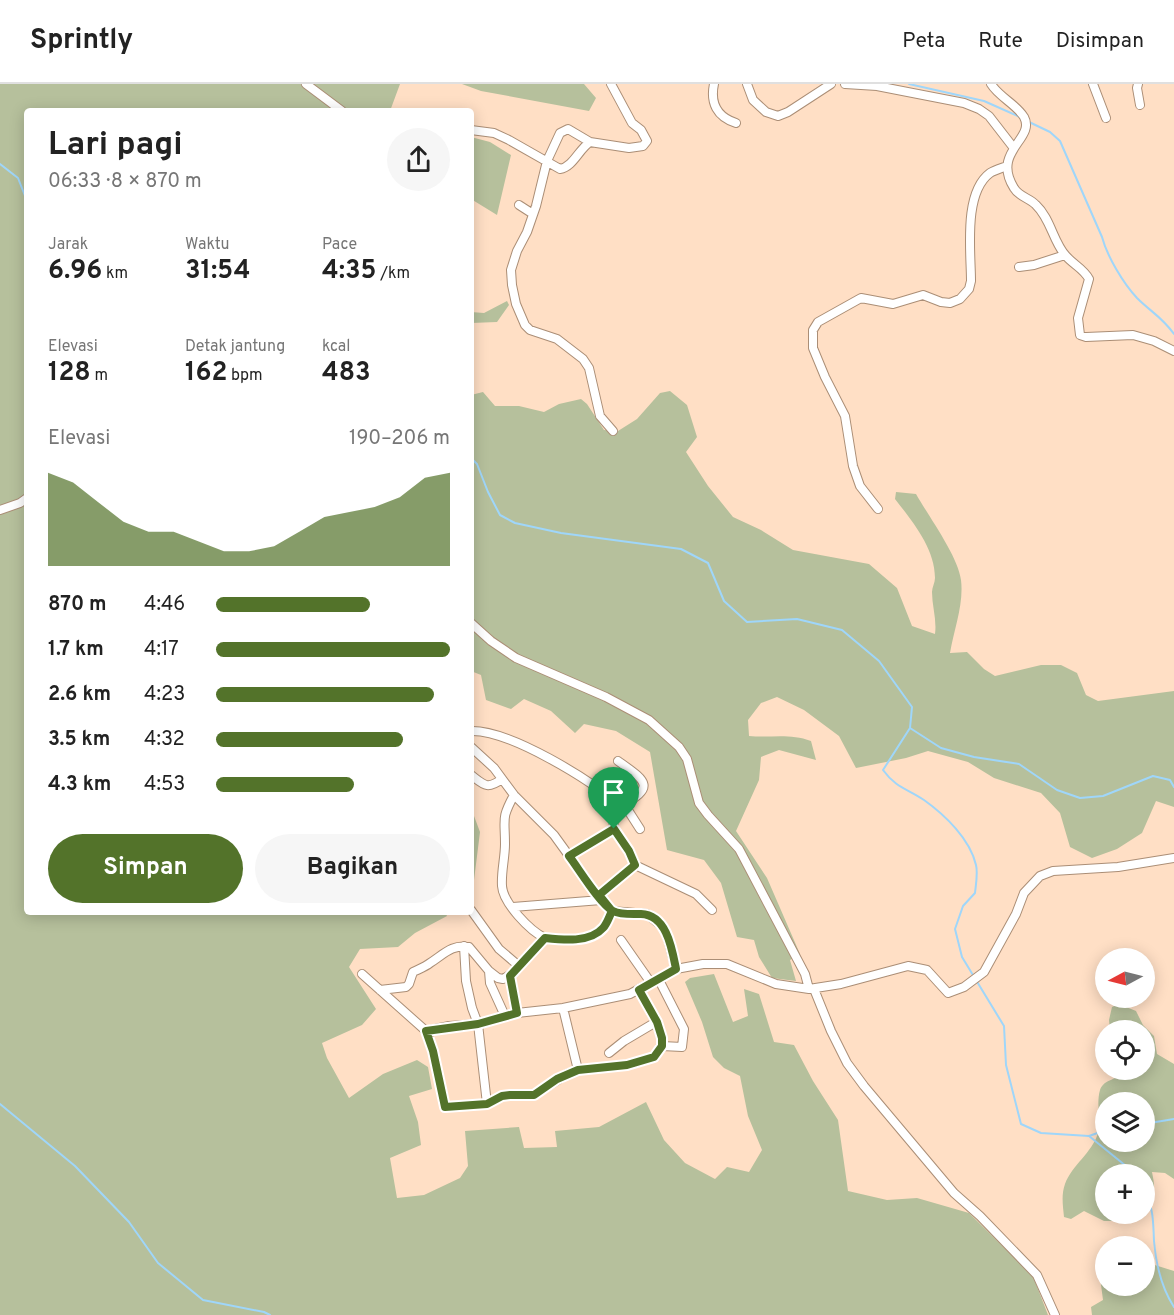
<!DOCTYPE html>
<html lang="id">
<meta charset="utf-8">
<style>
body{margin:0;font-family:Overpass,sans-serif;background:#f6f6f6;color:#222;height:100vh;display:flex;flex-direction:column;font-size:22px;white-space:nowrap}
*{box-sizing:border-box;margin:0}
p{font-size:20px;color:#767676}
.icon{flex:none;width:33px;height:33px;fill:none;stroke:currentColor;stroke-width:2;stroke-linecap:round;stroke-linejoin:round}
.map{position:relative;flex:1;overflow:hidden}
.side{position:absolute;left:24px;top:24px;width:450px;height:807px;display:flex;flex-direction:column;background:#fff;border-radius:6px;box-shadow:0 3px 15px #0003}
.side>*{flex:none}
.needle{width:39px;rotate:263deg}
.controls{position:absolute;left:1095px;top:864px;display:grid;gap:12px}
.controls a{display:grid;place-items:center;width:60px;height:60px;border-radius:50%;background:#fff;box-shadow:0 3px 15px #0003;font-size:30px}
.pin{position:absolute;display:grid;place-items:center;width:51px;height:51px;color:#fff;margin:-62px -26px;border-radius:50% 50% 50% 0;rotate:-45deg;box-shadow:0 0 6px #0007}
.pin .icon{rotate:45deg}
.round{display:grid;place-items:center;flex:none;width:63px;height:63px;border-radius:32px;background:#f6f6f6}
.headline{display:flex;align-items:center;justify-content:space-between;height:102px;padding:0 24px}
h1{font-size:33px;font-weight:700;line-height:45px}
.metrics{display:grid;grid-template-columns:repeat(3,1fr);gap:9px;height:102px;padding:6px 24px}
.metrics div{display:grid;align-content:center}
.metrics b{font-size:26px;font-weight:700}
.metrics small{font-size:16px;font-weight:400}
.metrics p{font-size:16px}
.chart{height:168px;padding:12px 24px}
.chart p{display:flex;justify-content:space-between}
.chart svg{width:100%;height:108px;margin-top:6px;fill:#53732a;opacity:.7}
.primary-button{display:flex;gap:12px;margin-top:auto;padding:12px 24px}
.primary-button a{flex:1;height:69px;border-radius:36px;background:#53732a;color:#fff;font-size:24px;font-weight:700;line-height:69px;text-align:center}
.primary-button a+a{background:#f6f6f6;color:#222}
ul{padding:0 24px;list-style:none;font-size:20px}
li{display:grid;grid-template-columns:96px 72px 1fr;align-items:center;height:45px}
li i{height:15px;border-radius:8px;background:#53732a}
header{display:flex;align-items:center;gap:36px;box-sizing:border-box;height:84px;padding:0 30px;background:#fff;border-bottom:2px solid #e0e0e0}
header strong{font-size:28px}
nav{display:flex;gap:33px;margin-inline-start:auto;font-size:21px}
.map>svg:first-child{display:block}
.green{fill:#b6c09c;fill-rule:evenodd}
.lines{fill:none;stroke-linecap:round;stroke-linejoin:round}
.stream{stroke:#9fd6fa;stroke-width:2}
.street-casing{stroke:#ab8e76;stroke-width:10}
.street{stroke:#fff;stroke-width:8}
.route-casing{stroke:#fff;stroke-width:12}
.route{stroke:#53732a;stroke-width:8}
</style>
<header>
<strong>Sprintly</strong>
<nav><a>Peta</a><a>Rute</a><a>Disimpan</a></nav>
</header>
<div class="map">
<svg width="1174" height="1231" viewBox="0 0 1174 1231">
<rect width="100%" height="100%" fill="#ffdfc5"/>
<!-- green -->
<path class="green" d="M 0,0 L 400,0 L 390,27 L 27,27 L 27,828 L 445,828 L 447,832 L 415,849 L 398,863 L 360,865 L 349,883 L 376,925 L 362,941 L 322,959 L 327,974 L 349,1014 L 383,990 L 417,976 L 428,983 L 432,1005 L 409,1012 L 418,1038 L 421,1061 L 390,1074 L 397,1114 L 424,1111 L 460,1094 L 468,1082 L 465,1047 L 519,1043 L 524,1064 L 557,1063 L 555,1047 L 599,1043 L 646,1018 L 664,1056 L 685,1079 L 715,1095 L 727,1083 L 749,1088 L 762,1066 L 748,1032 L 740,992 L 724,984 L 713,973 L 702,938 L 685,898 L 690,894 L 714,890 L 733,938 L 748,932 L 744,905 L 759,910 L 774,958 L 794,961 L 813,997 L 838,1036 L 848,1107 L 887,1116 L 917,1114 L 969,1129 L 1033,1192 L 1048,1231 L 0,1231 Z
M 462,0 L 584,0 L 596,14 L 589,27 L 481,7 Z
M 471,53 L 490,58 L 511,71 L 497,131 L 471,115 Z
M 507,217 L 509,221 L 497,238 L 471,239 L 471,228 L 484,229 Z
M 670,307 L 687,321 L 697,353 L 686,368 L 708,402 L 733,433 L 761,446 L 793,466 L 869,480 L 897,504 L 912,542 L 935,550 C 937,536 932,522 932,508 C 932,503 935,499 935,494 C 935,464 912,437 895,415 L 896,408 L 916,410 C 929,433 958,472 961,496 C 964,520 954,545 950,569 L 967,568 L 984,585 L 995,592 L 1041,581 L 1061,581 L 1077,589 L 1086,611 L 1098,617 L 1174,607 L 1174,723 L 1156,717 L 1142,749 L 1117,765 L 1092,774 L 1070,763 L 1060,729 L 1041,709 L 994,694 L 968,678 L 928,667 L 906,674 L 856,684 L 839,652 L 804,626 L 777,613 L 761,619 L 748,636 L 749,652 C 771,654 790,649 811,657 L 816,676 L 779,666 L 761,673 L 759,696 L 736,747 L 767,794 L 800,870 L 790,876 L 796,897 L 772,894 L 759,873 L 754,856 L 737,853 L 721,799 L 704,776 L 667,766 L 650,668 L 616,647 L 584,640 L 575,649 L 551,627 L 524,615 L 511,625 L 486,616 L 481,591 L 471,587 L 471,311 L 483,308 L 495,322 L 519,322 L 544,328 L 559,320 L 581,315 L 587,320 L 604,346 L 618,347 L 637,335 L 660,309 Z
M 471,724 L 480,748 L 473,804 L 471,802 Z
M 1119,920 L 1136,927 L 1143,941 L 1154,952 L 1157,970 L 1174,980 L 1174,1095 L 1165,1089 L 1152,1088 C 1155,1104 1156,1105 1145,1117 L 1144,1090 L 1106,1090 L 1106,1130 L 1133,1130 L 1126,1137 L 1104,1137 L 1084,1127 L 1071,1135 L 1064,1133 C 1063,1122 1061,1111 1065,1100 C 1072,1081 1092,1069 1098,1049 C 1101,1035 1096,1020 1100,1006 C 1104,994 1119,997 1123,986 L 1144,986 L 1144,946 L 1110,946 L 1109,936 L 1112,923 ZM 1106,1018 L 1144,1018 L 1144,1058 L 1106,1058 Z
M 1145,1178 L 1174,1187 L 1174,1231 L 1092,1231 L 1091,1223 L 1103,1216 L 1100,1193 L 1105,1189 L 1106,1202 L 1144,1202 Z"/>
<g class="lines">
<!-- stream -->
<path class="stream" d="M 909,0 L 984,17 L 1022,34
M 1027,37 L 1050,48 L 1060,57 L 1102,153 C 1107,172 1123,199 1137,214 C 1151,228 1162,233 1174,250
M 0,80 L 18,94 L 27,117
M 471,374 L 477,380 L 488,408 L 500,431 L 515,439 L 561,449 L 681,465 L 708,479 L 724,517 L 747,538 L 797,535 L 842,546 L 879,577 L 912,623 L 910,644 L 883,686 C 896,704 908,705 924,716 C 945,731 970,755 976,781 C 978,789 976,800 975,809 L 963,822 L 955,845 L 962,873 L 1004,942 L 1006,981 L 1021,1040 L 1041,1049 L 1089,1052 L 1106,1046
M 910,644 L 941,664 L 974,673 L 1019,680 L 1057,706 L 1080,714 L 1103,712 L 1153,692 L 1170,696 L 1174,703
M 0,1020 L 75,1082 L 129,1138 L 158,1179 L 203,1216 L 264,1228 L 270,1231
M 1144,1040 L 1174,1035
M 1089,1052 L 1126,1082 L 1132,1090
M 1144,1107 C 1154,1125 1153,1137 1154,1157 C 1156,1181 1161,1203 1174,1223"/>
<!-- street casing -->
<g class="street-casing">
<path id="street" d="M 306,0 L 342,27
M 714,0 C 710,19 717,33 736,39
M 747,0 L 753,16 L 766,28 L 778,32 L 788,28 L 831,0
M 845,0 L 877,2 L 964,19 L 979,25 L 989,32 L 1013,63
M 991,0 C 999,13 1016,20 1024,33 C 1036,55 991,67 1014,104 C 1019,113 1030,114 1036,121 C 1051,135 1053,158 1066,172 C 1074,181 1084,185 1089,195 L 1078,234 L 1080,251 L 1086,253 L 1133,251 L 1154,257 L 1174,267
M 1093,0 L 1106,34
M 1138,0 L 1137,4 L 1140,21
M 471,46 L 494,49 L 509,56 L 560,85 C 573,83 579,65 590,58 L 629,64 L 643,62 L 647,57 L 641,46 L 632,39 L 611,0
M 590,58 L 568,45 L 560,49 L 547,77 L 536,122 L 527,148 L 517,167 L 511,186 L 512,201 L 516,220 L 525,241 L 530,246 L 557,255 L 583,275 L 589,284 L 600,332 L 613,347
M 519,121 L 533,130
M 1019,183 L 1034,181 L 1065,171
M 878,425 L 860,402 L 853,382 L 845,332 L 825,293 L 813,264 L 813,246 L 818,238 L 861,214 L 893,220 L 923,211 L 941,218 L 950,219 L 960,215 L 969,205 L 971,197 C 971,168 963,109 990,89 C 995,86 1002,84 1007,82
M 0,426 L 20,419 L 27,414
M 471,539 L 491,557 L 516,574 L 606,613 L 649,636 L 679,663 L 687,675 L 699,719 L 708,731 L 739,765 L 805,890 L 809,905 L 841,900 L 908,882 L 927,886 L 948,909 L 964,903 L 984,888 L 1016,830 L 1024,809 L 1040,792 L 1053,787 L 1118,783 L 1174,774
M 471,647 C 510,646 591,696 620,722 C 601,748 629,757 635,781 L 599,811
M 471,663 L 494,684 L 514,711 L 554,751 L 601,816 L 612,827 L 647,830 L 664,844 L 668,855 L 676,885
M 618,677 C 646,697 657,703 620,722
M 471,691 C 484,701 487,706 502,695
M 514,711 C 501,735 505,734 505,760 C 505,774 501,788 502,802 C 503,819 530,847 545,854
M 624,720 L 640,745
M 569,772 L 614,745
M 635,781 L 696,810 L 712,826
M 513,823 L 601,816
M 471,826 L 499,865 L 519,882
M 621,856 L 651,899
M 464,862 L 466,897 L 472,924 L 478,940 L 487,1020
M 489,887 L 490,899 L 505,932
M 362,890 L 426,947 L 433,967 L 445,1023 L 487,1020 L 502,1012 L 510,1011 L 534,1011 L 567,990 L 578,986 L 627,981 L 654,973 L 662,962 L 662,954 L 656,938 L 639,906
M 510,892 L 517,929
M 659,896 L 684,945 L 682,963 L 662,962
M 814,905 L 831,947 L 847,979 L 864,1002 L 954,1109 L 980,1132 L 1037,1191 L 1055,1231
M 380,906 L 406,903 L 409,900 L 413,888 C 419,885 425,883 430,879 C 444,870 452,860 469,863 L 489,887 L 498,894 L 503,895 L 513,889 L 545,854 C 563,856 590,859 603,844 C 607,840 609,833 612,827
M 563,924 L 578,986
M 426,947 L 449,942 L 478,940 L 517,929 L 563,924 L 630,910 L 676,885 L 703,880 L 727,880 L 776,900 L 809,905
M 609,969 L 624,957 L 656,938"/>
</g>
<!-- street -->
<use href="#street" class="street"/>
</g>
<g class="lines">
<!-- route casing -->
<g class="route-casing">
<path id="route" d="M 614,745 L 629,767 L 635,781 L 599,811 L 612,827 C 609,833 607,840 603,844 C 590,859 563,856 545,854 L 510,892 L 517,929 L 478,940 L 426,947 L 433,967 L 445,1023 L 487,1020 L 502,1012 L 510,1011 L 534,1011 L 557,995 L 578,986 L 627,981 L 654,973 L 662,962 L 662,954 L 657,938 L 639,906 L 676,885 C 672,865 667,831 641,830 C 633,830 621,831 613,827 C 600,820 579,785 569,772 L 614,745"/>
</g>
<!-- route -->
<use href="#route" class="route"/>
</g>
</svg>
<div class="controls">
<a><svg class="needle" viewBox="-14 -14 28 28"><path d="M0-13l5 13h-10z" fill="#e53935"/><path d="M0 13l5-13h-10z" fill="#767676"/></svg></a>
<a><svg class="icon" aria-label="locate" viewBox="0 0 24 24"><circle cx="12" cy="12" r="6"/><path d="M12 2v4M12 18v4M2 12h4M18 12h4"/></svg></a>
<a><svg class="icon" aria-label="layers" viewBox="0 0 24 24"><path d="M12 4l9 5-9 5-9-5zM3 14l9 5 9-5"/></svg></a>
<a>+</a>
<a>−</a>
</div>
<div class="pin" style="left:614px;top:745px;background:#1e9e55"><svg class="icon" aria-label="arrive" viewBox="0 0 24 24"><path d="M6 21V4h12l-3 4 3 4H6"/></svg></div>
<section class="side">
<div class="headline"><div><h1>Lari pagi</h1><p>06:33 · 8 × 870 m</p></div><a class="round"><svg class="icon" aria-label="share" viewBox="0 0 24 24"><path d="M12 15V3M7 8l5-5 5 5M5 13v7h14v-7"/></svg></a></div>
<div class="metrics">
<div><p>Jarak</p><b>6.96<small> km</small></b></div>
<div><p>Waktu</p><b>31:54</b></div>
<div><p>Pace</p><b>4:35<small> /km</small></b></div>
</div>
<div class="metrics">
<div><p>Elevasi</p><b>128<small> m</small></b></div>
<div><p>Detak jantung</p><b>162<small> bpm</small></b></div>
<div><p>kcal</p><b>483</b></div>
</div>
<div class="chart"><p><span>Elevasi</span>190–206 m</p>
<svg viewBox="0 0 160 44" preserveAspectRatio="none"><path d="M0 44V6L10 10L20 18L30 26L40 30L50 30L60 34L70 38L80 38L90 36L100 30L110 24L120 22L130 20L140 16L150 8L160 6V44z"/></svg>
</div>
<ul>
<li><b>870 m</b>4:46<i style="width:66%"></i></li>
<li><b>1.7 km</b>4:17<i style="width:100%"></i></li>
<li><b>2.6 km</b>4:23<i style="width:93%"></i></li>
<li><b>3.5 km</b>4:32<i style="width:80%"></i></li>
<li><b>4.3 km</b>4:53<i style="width:59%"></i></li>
</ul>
<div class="primary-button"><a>Simpan</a><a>Bagikan</a></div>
</section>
</div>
